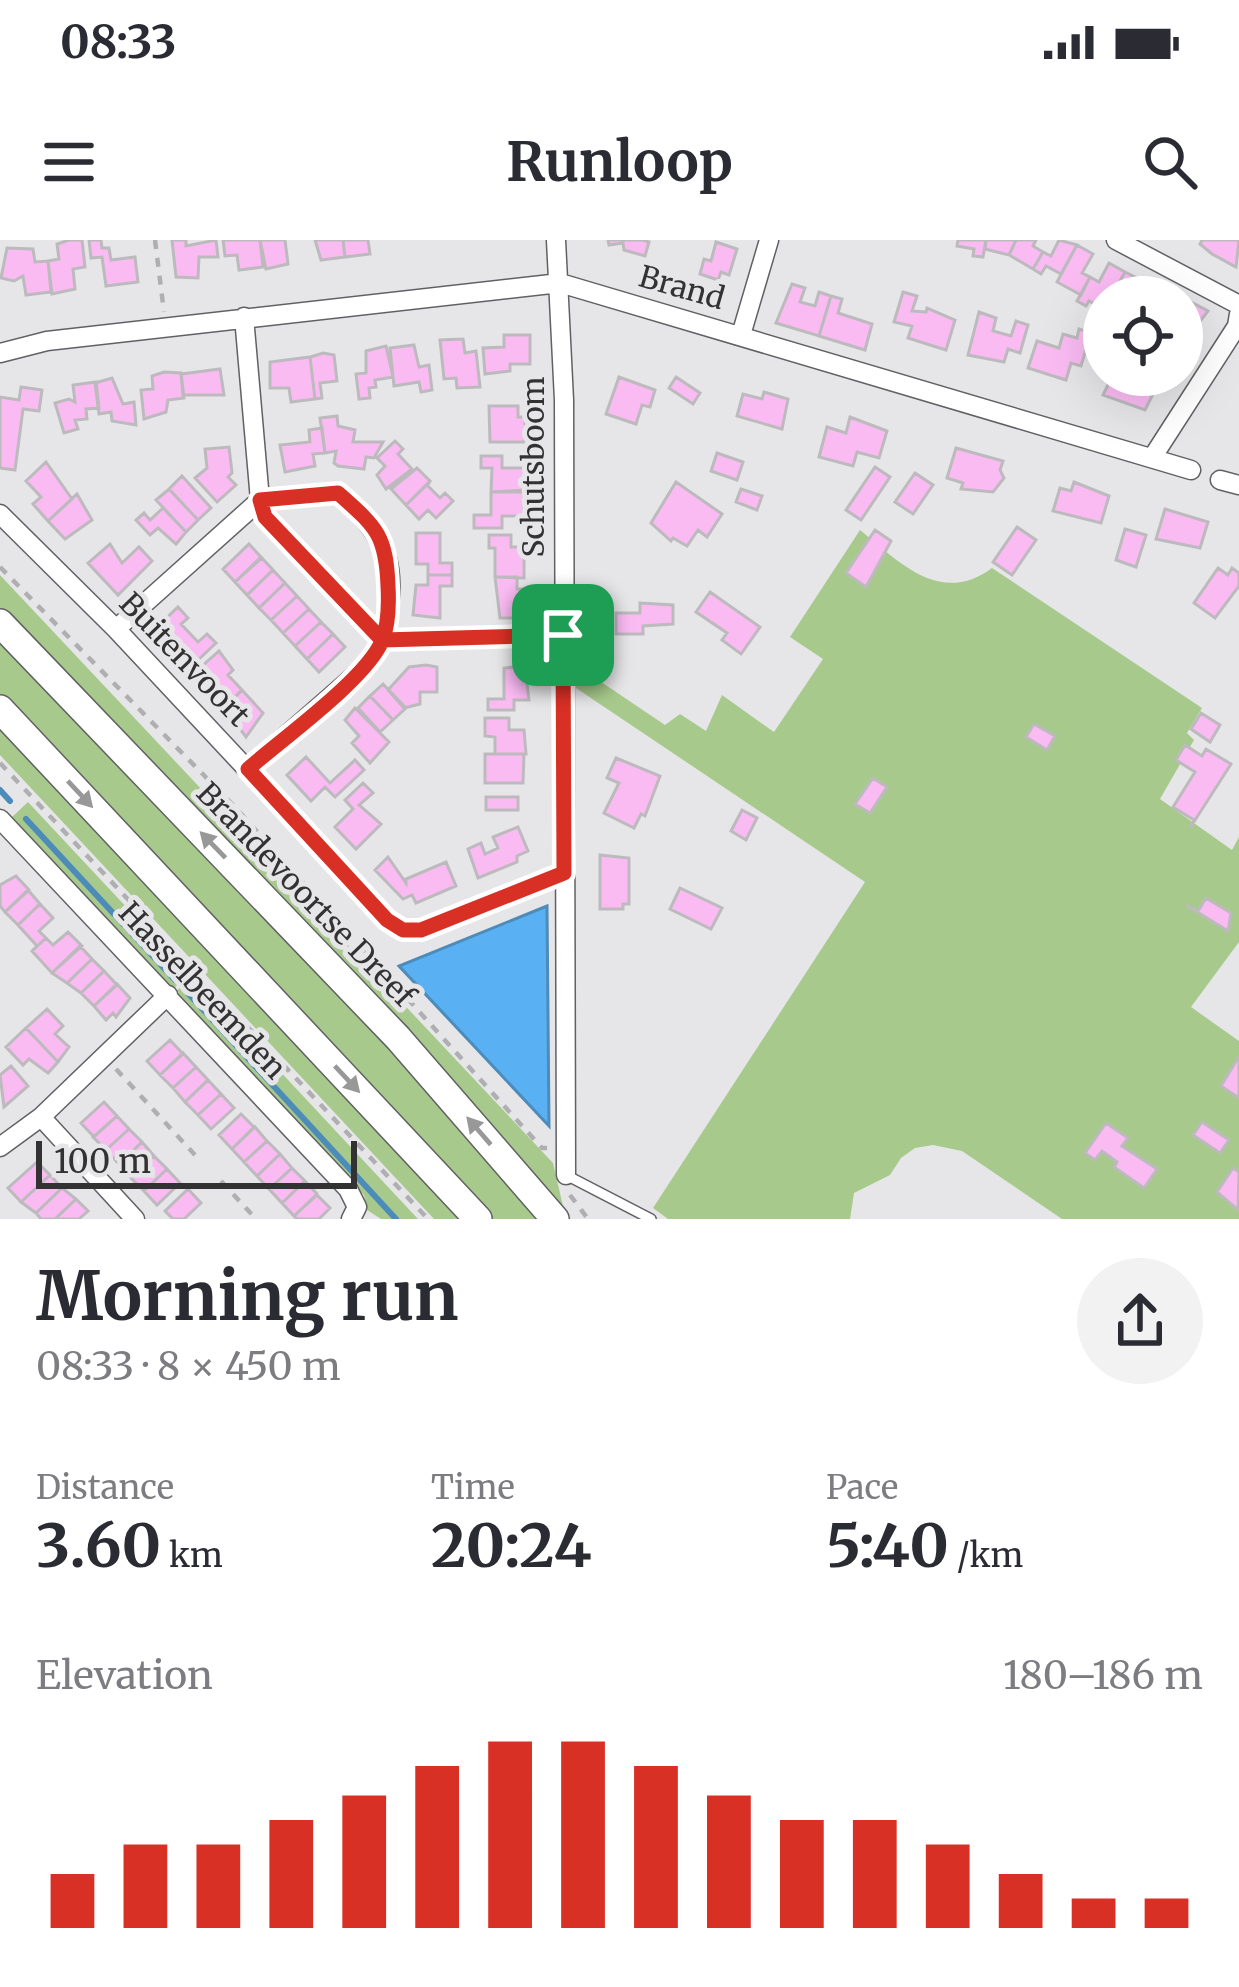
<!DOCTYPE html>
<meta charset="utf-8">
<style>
body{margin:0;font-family:Merriweather,serif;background:#f2f2f3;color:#2b2b33;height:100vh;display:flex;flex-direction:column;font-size:45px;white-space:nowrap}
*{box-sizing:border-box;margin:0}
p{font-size:39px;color:#7c7c81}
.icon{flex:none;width:66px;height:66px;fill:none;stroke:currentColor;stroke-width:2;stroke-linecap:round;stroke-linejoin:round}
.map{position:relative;height:979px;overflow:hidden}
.drawer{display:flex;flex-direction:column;background:#fff;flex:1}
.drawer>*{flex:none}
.controls{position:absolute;left:1083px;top:36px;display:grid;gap:24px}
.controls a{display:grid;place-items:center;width:120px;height:120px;border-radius:50%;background:#fff;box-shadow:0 12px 48px #0002;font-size:60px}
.scale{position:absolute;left:36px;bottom:30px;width:321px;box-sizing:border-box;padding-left:12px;border:6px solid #323233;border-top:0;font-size:33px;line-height:42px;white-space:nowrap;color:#323233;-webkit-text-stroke:9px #e6e6e9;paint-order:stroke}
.pin{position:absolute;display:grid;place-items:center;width:102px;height:102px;color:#fff;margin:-51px;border-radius:24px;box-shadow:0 6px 18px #0006}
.round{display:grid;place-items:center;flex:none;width:126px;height:126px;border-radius:63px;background:#f2f2f3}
.summary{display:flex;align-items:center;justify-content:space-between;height:204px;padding:0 36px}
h1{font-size:66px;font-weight:700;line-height:90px}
.figures{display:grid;grid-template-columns:repeat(3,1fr);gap:18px;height:204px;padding:12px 36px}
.figures div{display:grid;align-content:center}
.figures b{font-size:60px;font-weight:700}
.figures small{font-size:33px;font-weight:400}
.figures p{font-size:33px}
.chart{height:336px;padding:24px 36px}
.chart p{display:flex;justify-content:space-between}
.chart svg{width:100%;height:216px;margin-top:12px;stroke:#d93025;stroke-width:6}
.status{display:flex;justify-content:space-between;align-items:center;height:84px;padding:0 60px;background:#fff;direction:ltr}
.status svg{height:33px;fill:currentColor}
header{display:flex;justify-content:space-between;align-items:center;height:156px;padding:0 36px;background:#fff;font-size:54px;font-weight:700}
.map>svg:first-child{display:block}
.green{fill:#a7ca8c}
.water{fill:#59b1f3;stroke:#4d8bb9;stroke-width:3}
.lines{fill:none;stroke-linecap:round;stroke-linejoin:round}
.stream{stroke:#4d8bb9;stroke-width:6}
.building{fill:#fabbf3;stroke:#bdbabd;stroke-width:3}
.lane-casing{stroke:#616164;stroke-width:12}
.street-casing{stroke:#616164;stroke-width:21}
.secondary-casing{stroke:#616164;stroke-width:30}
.path{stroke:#afafb1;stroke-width:4.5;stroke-dasharray:9 9;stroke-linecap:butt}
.lane{stroke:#fff;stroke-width:9}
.street{stroke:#fff;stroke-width:18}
.secondary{stroke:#fff;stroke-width:27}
.oneway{fill:#989899}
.route-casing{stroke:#fff;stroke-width:24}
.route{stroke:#d93025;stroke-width:15}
.labels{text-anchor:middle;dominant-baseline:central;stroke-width:10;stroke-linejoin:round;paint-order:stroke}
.street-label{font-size:30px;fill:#323233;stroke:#e6e6e9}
</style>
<div class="status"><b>08:33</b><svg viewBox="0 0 49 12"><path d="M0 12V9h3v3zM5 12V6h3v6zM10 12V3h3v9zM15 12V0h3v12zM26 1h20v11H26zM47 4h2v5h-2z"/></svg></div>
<header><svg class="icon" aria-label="menu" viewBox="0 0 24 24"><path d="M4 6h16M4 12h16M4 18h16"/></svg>Runloop<svg class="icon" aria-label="search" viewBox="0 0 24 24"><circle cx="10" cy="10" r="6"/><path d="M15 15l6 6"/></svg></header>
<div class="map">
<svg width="1239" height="979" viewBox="0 0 1239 979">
<rect width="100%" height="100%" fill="#e6e6e9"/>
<!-- green -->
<path class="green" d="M 860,290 C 900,323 941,366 992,328 L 1202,468 L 1187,493 L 1194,500 L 1160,559 L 1232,610 L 1239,597 L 1239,702 L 1191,767 L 1239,801 L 1239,979 L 1062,979 L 962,911 L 933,905 L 915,908 L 901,918 L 890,935 L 854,953 L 850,979 L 668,979 L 653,968 L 865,642 L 576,448 L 576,425 L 665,485 L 680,474 L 706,491 L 722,455 L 774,492 L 823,419 L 790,397 Z
M 0,335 L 553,923 L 566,979 L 0,375 Z
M 0,392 L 549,979 L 486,979 L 0,460 Z
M 0,477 L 471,979 L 434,979 L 0,515 Z
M 28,562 L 189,734 L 173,749 L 12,577 Z
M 192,737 L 418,979 L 381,979 L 367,970 L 364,955 L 175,752 Z"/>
<!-- water -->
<path class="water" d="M 547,666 L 549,886 L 399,726 Z"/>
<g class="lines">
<!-- stream -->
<path class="stream" d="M 0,550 L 10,561
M 26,579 L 175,740
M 186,751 L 396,979"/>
</g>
<!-- building -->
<path class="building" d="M 69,0 L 82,0 L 85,27 L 73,29 L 75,49 L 52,54 L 48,21 L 59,19 L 57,4 Z
M 89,0 L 101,0 L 102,8 L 109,8 L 111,20 L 135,17 L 138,42 L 106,46 L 102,17 L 91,18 Z
M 172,0 L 186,0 L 186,6 L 216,0 L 218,17 L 199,17 L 198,38 L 176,37 Z
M 223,0 L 260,0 L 263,27 L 239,30 L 237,15 L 225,16 Z
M 260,0 L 285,0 L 288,24 L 266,29 Z
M 315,0 L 343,0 L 345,17 L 321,20 Z
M 343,0 L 368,0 L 370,14 L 345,17 Z
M 608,0 L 643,0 L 649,2 L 645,16 L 624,10 L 623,3 L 609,5 Z
M 958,0 L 986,0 L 983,17 L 973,16 L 974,9 L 957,6 Z
M 986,0 L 1016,0 L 1009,15 L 985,9 Z
M 1016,0 L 1036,0 L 1033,6 L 1043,12 L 1033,29 L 1009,15 Z
M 1059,0 L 1077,5 L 1061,34 L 1046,26 L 1041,34 L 1033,29 L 1043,12 L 1051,16 Z
M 1202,0 L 1239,0 L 1236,27 L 1212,14 L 1200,4 Z
M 716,2 L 737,9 L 729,35 L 721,32 L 718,40 L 700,34 L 704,19 L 711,21 Z
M 1077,5 L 1093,14 L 1082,33 L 1090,37 L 1081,55 L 1057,42 Z
M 7,8 L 33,9 L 35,22 L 48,21 L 51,52 L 26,55 L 23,36 L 14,41 L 1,38 Z
M 1109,23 L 1125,32 L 1111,57 L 1104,57 L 1104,69 L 1089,61 L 1086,66 L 1077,61 L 1090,37 L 1099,42 Z
M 1125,32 L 1141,40 L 1132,57 L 1111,57 Z
M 792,44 L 805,48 L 800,62 L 815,66 L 819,52 L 831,56 L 819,96 L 776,83 Z
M 903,52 L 917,56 L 912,71 L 926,72 L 927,68 L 955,80 L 946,110 L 908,98 L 912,86 L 894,82 Z
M 831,56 L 842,59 L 838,73 L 872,84 L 865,110 L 819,96 Z
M 1180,56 L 1208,71 L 1188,97 L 1182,93 Z
M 979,72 L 996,78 L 993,91 L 1011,96 L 1016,81 L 1028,85 L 1020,113 L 1008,109 L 1004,122 L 968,115 Z
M 1079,89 L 1091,93 L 1081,126 L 1071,123 L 1066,140 L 1028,128 L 1037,101 L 1059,108 L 1063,94 L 1077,98 Z
M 504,95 L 530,95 L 530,124 L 510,124 L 510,131 L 485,134 L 483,108 L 504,107 Z
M 463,99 L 465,113 L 476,111 L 480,147 L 457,148 L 456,138 L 444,139 L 440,100 Z
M 414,105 L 419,127 L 429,125 L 432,150 L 421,152 L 419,142 L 394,146 L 390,108 Z
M 386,106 L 393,137 L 375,140 L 376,147 L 369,148 L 370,158 L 359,159 L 356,134 L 366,133 L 366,111 Z
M 323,113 L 334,115 L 337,141 L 320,143 L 322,158 L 315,159 L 310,117 Z
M 310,117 L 315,159 L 291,162 L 289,148 L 270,148 L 270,122 Z
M 220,129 L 224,155 L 183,155 L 181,134 Z
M 164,132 L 181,133 L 184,158 L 168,160 L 166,172 L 144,179 L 141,150 L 153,149 L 152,136 Z
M 1154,135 L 1146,147 L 1154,152 L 1145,170 L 1103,155 L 1113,135 Z
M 619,137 L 655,150 L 650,167 L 642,165 L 636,184 L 606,174 Z
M 676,137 L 700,153 L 693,164 L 669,148 Z
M 112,138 L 123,164 L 134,162 L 136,185 L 112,181 L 111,172 L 99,174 L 95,143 Z
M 96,142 L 99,168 L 86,169 L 87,179 L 75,180 L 78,189 L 64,193 L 55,163 L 69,159 L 75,162 L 73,145 Z
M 21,147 L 42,150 L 39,171 L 23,169 L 15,230 L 0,228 L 0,157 L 19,160 Z
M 764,152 L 788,159 L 782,189 L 737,176 L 743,154 L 762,159 Z
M 489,166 L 518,166 L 518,177 L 525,177 L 525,202 L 490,202 Z
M 337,176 L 338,186 L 355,190 L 353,202 L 383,202 L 374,218 L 366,217 L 364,229 L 338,226 L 334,223 L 336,211 L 325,213 L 320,178 Z
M 850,177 L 887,191 L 879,218 L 857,212 L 853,226 L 819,217 L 827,187 L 846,193 Z
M 322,188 L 325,213 L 313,214 L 315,226 L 285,232 L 280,205 L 310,202 L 309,190 Z
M 395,201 L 403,209 L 398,214 L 412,229 L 386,249 L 377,235 L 385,226 L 377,218 Z
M 229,207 L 232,233 L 228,237 L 236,245 L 217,262 L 195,238 L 207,228 L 205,209 Z
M 956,208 L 1003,221 L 1000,230 L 1004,238 L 993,252 L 961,249 L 963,243 L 947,238 Z
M 717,213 L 743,222 L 737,240 L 711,231 Z
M 481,216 L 502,216 L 502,228 L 525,228 L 527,250 L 491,252 L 492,228 L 481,228 Z
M 46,222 L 72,259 L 48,281 L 33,264 L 41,257 L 26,241 Z
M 875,227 L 890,237 L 861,280 L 846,270 Z
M 417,228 L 430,241 L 406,265 L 391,249 Z
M 915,233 L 933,245 L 913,274 L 895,262 Z
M 182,236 L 211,268 L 198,280 L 169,249 Z
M 430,242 L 427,245 L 440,258 L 445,253 L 453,261 L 436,278 L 428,270 L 419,279 L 406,265 Z
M 676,242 L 722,274 L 707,297 L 698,290 L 687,306 L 673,298 L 671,301 L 651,283 Z
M 1074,242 L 1109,256 L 1101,283 L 1053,271 L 1060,248 L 1071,251 Z
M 169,249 L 198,280 L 186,292 L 156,260 Z
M 741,249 L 762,256 L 757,270 L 736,262 Z
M 491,252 L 524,252 L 524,276 L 502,276 L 502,288 L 474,288 L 474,275 L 491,275 Z
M 77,254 L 92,280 L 65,299 L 48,281 Z
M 163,268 L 186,292 L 176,304 L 158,288 L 150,295 L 136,280 L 144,273 L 150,280 Z
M 1165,269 L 1208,282 L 1200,308 L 1156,299 Z
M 1017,287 L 1036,300 L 1012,335 L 993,322 Z
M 1125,289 L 1146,295 L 1136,327 L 1116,320 Z
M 875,290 L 891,301 L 866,347 L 846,333 Z
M 416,293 L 440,293 L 440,323 L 452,323 L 452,335 L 428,335 L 428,324 L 416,324 Z
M 489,295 L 511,295 L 511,307 L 524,307 L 524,338 L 495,337 L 495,308 L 489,308 Z
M 110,304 L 122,323 L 139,307 L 152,321 L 118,355 L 88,323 Z
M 249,304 L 261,317 L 235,342 L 223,329 Z
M 262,318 L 273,330 L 247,355 L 235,342 Z
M 1218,328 L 1228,335 L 1232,328 L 1239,333 L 1239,346 L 1215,378 L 1194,363 Z
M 273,330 L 285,343 L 259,368 L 247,355 Z
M 428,335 L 452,335 L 452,346 L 440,346 L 440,378 L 413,375 L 416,345 L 428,345 Z
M 495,337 L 517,337 L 517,349 L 529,349 L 529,378 L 500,378 Z
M 285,343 L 297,356 L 271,380 L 259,368 Z
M 710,352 L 760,387 L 741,414 L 722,400 L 727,393 L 696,372 Z
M 297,356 L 309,369 L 283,393 L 271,380 Z
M 640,363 L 673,365 L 673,384 L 643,386 L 643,394 L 616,394 L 616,373 L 640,373 Z
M 178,367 L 188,378 L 181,384 L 198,402 L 207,394 L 216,403 L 197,421 L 187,407 L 176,417 L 152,392 Z
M 309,369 L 321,382 L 295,406 L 283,393 Z
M 321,382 L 333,394 L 307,419 L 295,406 Z
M 333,394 L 345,407 L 319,432 L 307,419 Z
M 219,411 L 233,430 L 228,435 L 242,450 L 223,470 L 204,447 L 213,438 L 202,426 Z
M 426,425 L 437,427 L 437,452 L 420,452 L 420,464 L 404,468 L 388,450 L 409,427 Z
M 525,426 L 529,460 L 514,460 L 514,470 L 488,470 L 488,459 L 504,459 L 504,428 Z
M 383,444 L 406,468 L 393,480 L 370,456 Z
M 242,450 L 263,473 L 246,497 L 224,468 Z
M 370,456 L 393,480 L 380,492 L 358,468 Z
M 355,468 L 389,502 L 370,523 L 352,503 L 359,496 L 345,480 Z
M 1201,473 L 1220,485 L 1210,502 L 1191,489 Z
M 485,478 L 509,478 L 509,490 L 524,490 L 526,514 L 495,514 L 495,497 L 485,496 Z
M 1034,484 L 1055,496 L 1047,510 L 1026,497 Z
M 1185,505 L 1202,516 L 1206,509 L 1231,524 L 1190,588 L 1194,580 L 1173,567 L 1195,532 L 1176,520 Z
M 485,514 L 524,514 L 523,543 L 485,543 Z
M 306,517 L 330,543 L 355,520 L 364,530 L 335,557 L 325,547 L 311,561 L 287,535 Z
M 616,518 L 660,536 L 645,576 L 641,574 L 634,588 L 604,573 L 619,543 L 607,538 Z
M 873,538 L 887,547 L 870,573 L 855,564 Z
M 363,543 L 373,553 L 359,565 L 381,584 L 356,609 L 335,587 L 353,569 L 345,560 Z
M 486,557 L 518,557 L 518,570 L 486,570 Z
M 742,570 L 757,578 L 746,600 L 731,591 Z
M 518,587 L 528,611 L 517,616 L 517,622 L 478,638 L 468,609 L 481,603 L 485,614 L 498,608 L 493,597 Z
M 600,615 L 629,618 L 629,664 L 623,664 L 623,669 L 600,669 Z
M 388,617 L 406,643 L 406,639 L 446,622 L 456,646 L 416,663 L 412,655 L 403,659 L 375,630 Z
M 16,636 L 29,650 L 5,672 L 0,666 L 0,645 Z
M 680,648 L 722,668 L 711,689 L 670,669 Z
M 28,650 L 40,664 L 18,685 L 5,672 Z
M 1206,658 L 1231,673 L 1228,691 L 1186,665 L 1198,671 Z
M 40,664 L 53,678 L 39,691 L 46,698 L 32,711 L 37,706 L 18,685 Z
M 68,692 L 82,706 L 52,733 L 32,711 L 46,698 L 53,705 Z
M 80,706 L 92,719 L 67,743 L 52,733 Z
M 92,719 L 104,731 L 81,753 L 67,743 Z
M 104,731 L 117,745 L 94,766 L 81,753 Z
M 117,744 L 130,758 L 116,777 L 113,773 L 106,780 L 94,766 Z
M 47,769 L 63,786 L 55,794 L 69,807 L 58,822 L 26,788 Z
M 26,788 L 58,822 L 48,833 L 29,819 L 23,825 L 6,807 Z
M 170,800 L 183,814 L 160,835 L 147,821 Z
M 183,813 L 196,827 L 173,848 L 160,835 Z
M 1238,818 L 1239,819 L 1239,858 L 1221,846 Z
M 11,826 L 28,846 L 4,867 L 0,835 Z
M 196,827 L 208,840 L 185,862 L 173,848 Z
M 208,840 L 221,854 L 198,875 L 185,862 Z
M 221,854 L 234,868 L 211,889 L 198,875 Z
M 104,862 L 117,876 L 94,897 L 81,883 Z
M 241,874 L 254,887 L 232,909 L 219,895 Z
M 117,876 L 129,889 L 106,910 L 93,897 Z
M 1202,882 L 1229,900 L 1220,913 L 1193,895 Z
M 1106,883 L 1128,898 L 1122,906 L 1157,929 L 1144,948 L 1114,927 L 1117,922 L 1102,911 L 1095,920 L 1085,913 Z
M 255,887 L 267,901 L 244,922 L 232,909 Z
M 129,889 L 142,902 L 119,924 L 106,910 Z
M 267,901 L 280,914 L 257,936 L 244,922 Z
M 142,902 L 154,916 L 132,937 L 119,924 Z
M 280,914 L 292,928 L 269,949 L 257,936 Z
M 154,916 L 167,929 L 144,951 L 131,938 Z
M 37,922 L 50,935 L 21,962 L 8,948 Z
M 292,928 L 305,941 L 282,963 L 269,949 Z
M 1233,928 L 1239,932 L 1238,970 L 1217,952 Z
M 167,929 L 180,943 L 157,965 L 144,951 Z
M 50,935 L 62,948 L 36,973 L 21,962 Z
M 305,941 L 317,954 L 294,976 L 282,963 Z
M 62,948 L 76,959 L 55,979 L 41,979 L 36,973 Z
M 188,949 L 201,963 L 184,979 L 173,979 L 165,971 Z
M 317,955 L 330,968 L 319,979 L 297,979 L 294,976 Z
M 76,959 L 88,971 L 79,979 L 55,979 Z"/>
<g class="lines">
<!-- lane casing -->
<g class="lane-casing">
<path id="lane" d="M 566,935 L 651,979"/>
</g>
<!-- street casing -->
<g class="street-casing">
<path id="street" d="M 556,0 L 564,160 L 566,935
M 1116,0 L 1239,65
M 741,95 L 769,0
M 0,113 L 47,101 L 560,43 L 1191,230
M 1152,218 L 1237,86 L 1239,74
M 1220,240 L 1239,245
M 338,253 C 393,302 398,328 383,400 L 265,276 L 260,260 Z
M 0,274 L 116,389 L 387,679 L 403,690 L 421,690 L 564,633
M 116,389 L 260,260 L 244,77
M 248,529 L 367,425 L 383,400 L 563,396
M 0,579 L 348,949 L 357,967 L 351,979
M 41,877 L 135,979
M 0,907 L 41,877 L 168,755"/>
</g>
<!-- secondary casing -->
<g class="secondary-casing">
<path id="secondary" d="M 0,383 L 398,798 L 555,979
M 0,469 L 478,979"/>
</g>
<!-- path -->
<path class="path" d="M 155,0 L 164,72
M 0,327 L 234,566 L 542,908 L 547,908
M 0,523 L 428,979
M 116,829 L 195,915
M 221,941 L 256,979
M 570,955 L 588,979"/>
<!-- lane -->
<use href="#lane" class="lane"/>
<!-- street -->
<use href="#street" class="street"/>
<!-- secondary -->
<use href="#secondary" class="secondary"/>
</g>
<!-- one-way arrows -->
<defs><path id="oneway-solid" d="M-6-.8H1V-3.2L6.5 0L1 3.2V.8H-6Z" transform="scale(3)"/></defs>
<g class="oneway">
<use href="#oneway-solid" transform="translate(80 554) rotate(47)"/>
<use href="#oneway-solid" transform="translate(213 605) rotate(-134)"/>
<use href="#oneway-solid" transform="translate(347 839) rotate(47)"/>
<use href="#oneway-solid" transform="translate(479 891) rotate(-131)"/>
</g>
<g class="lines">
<!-- route casing -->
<g class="route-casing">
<path id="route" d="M 563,395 L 382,400 L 265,277 L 260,260 L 338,253 C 376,287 386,294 388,346 C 389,364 389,384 382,401 C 366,439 282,499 248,529 L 387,680 L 403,690 L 421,690 L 564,633 L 563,395"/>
</g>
<!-- route -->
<use href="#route" class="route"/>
</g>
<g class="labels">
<!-- street labels -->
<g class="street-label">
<text transform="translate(682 47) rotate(16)">Brand</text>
<text transform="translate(533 227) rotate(-90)">Schutsboom</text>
<text transform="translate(185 419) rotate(46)">Buitenvoort</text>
<text transform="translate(306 654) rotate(46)">Brandevoortse Dreef</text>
<text transform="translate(203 750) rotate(47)">Hasselbeemden</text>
</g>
</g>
</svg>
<div class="controls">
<a><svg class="icon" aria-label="locate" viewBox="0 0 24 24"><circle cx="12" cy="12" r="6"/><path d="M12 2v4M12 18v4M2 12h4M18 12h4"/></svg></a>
</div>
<div class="scale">100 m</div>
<div class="pin" style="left:563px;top:395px;background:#1e9e55"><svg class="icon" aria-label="arrive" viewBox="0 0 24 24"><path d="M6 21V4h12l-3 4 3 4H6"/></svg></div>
</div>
<section class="drawer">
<div class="summary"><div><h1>Morning run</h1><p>08:33 · 8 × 450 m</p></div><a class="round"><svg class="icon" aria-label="share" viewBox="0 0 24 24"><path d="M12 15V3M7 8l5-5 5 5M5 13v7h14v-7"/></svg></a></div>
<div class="figures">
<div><p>Distance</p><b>3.60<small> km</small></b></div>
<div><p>Time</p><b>20:24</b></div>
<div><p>Pace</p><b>5:40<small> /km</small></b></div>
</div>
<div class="chart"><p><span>Elevation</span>180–186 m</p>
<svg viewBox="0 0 160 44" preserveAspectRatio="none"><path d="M5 44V33M15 44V27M25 44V27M35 44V22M45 44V17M55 44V11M65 44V6M75 44V6M85 44V11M95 44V17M105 44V22M115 44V22M125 44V27M135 44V33M145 44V38M155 44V38"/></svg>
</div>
</section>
